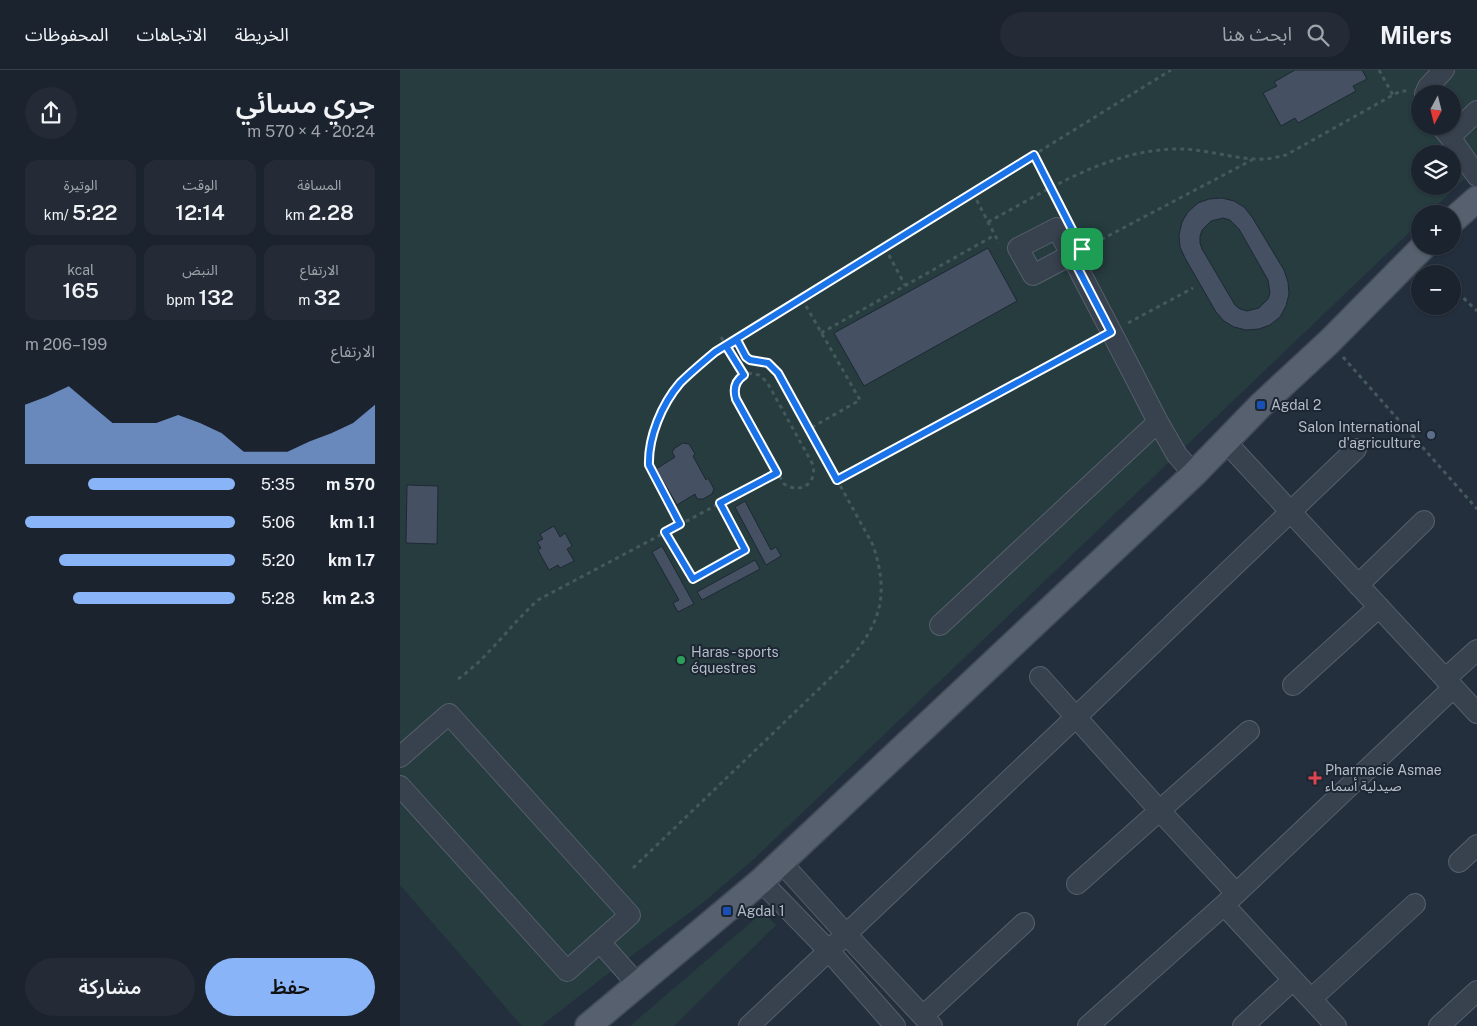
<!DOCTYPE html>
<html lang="ar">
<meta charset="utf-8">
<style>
body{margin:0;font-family:"Public Sans","Noto Sans Arabic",sans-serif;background:#242b36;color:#f1f3f6;direction:rtl;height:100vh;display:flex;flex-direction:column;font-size:19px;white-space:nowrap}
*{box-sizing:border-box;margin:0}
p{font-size:16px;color:#a0a4aa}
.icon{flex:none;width:28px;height:28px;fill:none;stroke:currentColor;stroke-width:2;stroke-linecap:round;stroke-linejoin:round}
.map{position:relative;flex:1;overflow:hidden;direction:ltr}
.side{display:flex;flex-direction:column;background:#1b232e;width:400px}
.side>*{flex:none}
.needle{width:32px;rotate:187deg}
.buttons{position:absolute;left:1011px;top:15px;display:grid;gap:10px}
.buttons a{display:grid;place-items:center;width:50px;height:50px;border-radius:50%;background:#1b232e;box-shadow:0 1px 4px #0004,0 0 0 1px #39404a;font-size:25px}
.pin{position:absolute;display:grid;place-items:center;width:42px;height:42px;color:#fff;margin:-21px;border-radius:10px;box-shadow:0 2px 8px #0006}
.round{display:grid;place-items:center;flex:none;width:52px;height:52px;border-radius:26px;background:#242b36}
.head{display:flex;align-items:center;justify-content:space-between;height:85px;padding:0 25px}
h1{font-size:28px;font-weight:600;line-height:38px}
.metrics{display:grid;grid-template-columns:repeat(3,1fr);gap:8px;height:85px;padding:5px 25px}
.metrics div{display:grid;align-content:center;border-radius:12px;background:#242b36;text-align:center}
.metrics b{font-size:21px;font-weight:600}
.metrics small{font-size:14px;font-weight:400}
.metrics p{font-size:14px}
.chart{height:140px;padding:10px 25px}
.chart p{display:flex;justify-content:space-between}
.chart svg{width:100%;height:90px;margin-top:5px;fill:#8ab4f8;opacity:.7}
.cta{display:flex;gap:10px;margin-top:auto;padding:10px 25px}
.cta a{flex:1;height:58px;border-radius:30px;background:#8ab4f8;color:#111;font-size:20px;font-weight:600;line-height:58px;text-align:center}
.cta a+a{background:#242b36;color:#f1f3f6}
ul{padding:0 25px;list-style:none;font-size:16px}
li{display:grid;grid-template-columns:80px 60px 1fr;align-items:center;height:38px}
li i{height:12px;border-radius:6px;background:#8ab4f8}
header{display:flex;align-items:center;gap:30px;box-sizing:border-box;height:70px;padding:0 25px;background:#1b232e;border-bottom:1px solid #39404a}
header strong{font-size:24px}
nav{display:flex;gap:28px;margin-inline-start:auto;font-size:18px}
.search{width:350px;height:45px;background:#242b36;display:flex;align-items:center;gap:12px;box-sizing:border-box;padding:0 18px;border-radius:28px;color:#a0a4aa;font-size:19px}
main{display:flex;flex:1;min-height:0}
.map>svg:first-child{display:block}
.green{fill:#263c3f;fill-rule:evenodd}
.building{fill:#455162;stroke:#1f2835;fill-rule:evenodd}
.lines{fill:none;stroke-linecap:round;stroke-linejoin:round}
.minor-casing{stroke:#565f6c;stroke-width:22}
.major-casing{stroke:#414a57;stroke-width:28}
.path{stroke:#44595c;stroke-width:3;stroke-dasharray:4 4;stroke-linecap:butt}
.minor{stroke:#38414e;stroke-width:20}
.major{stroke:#56606e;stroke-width:25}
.route-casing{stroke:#fff;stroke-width:10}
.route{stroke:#1a73e8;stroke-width:6}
.transit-dot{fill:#1a4fb4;stroke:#1d2633;stroke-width:2}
.service-dot{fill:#5c6f8a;stroke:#1d2633;stroke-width:2}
.leisure-dot{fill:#2e9e5b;stroke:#1d2633;stroke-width:2}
.health-dot{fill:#e0444e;stroke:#1d2633;stroke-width:2}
.labels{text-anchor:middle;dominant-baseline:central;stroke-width:4;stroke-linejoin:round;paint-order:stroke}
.poi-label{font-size:14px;fill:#b4bcc9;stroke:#1d2633;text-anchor:start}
</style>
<header>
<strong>Milers</strong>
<div class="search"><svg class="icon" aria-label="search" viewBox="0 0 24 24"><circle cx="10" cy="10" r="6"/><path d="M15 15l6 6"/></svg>ابحث هنا</div>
<nav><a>الخريطة</a><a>الاتجاهات</a><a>المحفوظات</a></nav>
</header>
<main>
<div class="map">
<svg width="1077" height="956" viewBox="0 0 1077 956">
<rect width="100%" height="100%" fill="#242f3e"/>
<!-- green -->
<path class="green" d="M 0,0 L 1077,0 L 1077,97 L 1028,144 L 1020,144 L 1020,152 L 355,788 L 305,831 L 214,899 L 141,956 L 122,956 L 0,815 ZM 1020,24 L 1052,24 L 1052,56 L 1020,56 ZM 1020,84 L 1052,84 L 1052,116 L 1020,116 Z
M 363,842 L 376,855 L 274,956 L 230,956 Z"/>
<!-- building -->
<path class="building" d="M 895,0 L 962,0 L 967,9 L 953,16 L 956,21 L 898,53 L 895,48 L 881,56 L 863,23 L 877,16 L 874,12 Z
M 822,128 L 834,131 L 844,137 L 852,147 L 884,200 L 888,212 L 889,224 L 886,236 L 880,247 L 870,255 L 859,259 L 846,260 L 834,257 L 824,251 L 816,242 L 785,188 L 780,177 L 779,165 L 782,152 L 788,142 L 798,133 L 809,129 ZM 823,148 L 830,150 L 839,159 L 868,210 L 870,223 L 868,229 L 859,238 L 847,241 L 840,239 L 835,235 L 802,179 L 800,173 L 800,166 L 802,160 L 811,151 Z
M 588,178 L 617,231 L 464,316 L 434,263 Z
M 283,373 L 289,374 L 295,384 L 293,386 L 306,410 L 308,408 L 314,419 L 312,424 L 303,429 L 297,429 L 295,424 L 277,435 L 256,399 L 275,387 L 272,382 L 275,378 Z
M 7,415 L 38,416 L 37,474 L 6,473 Z
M 345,431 L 371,480 L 376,477 L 381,486 L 366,495 L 335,437 Z
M 154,456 L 160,467 L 165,463 L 172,476 L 167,479 L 174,491 L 160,498 L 158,495 L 149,500 L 138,480 L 141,478 L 137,472 L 143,469 L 140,464 Z
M 262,476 L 294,534 L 278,542 L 273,533 L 279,530 L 252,482 Z
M 355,490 L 360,499 L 302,530 L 297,522 Z"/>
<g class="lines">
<!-- minor casing -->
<g class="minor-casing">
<path id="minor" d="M 1025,24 L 1028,17 L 1044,0
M 1041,56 L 1050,67 L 1077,106
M 1050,67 L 1077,41
M 758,352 L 777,385 L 794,404
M 826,372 L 1077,643
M 958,515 L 1024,451
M 540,555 L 758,352 C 725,287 691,223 657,158 L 618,178 L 633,205 L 671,185
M 640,607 L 760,741 L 836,823
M 1045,609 L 1077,580
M 893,615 L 979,537
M 0,687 L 49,644 L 230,845 L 167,901 L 0,716
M 381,792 L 446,864 L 532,956
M 1059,792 L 1077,775
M 361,811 L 429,881 L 495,956
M 677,814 L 849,661
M 824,835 L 936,956
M 200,872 L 238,915
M 911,929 L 1015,834
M 523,946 L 624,853
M 349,956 L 676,647 L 956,379
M 688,956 L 824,835 L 1053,618
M 843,956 L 893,910
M 1039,956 L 1077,921"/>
</g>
<!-- major casing -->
<g class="major-casing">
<path id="major" d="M 1052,151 L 1077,129
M 188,956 L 361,811 L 794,404 L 861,335 L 929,272 L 1024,176"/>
</g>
<!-- path -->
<path class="path" d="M 979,0 L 993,25
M 634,85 L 662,139
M 573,123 L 599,173
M 588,152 C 646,121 706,81 774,79 C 802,78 829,88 856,89 C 867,90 877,87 886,85 L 993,25 L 1001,21 L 1007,21
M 687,177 L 852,90
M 485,178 L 505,215
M 1032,197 L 1039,204
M 1052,217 L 1077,241
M 402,229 L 460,330 L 409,359
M 728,253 L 793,218
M 421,263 L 595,165
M 321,267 L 344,305
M 943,287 L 1077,439
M 348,303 L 359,305 L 367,312 L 412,393 C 419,412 401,425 384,414 L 336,329 C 332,317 336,308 348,303 Z
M 437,410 L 694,271
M 281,454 L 249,395 C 248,367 262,334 281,313 C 291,302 303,292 315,282 L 771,0
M 265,462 L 293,509 L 345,480 L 320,433
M 58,609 C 89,587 110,555 138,530 L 377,403
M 233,798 L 448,591 C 482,552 489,524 473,475 L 378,303 L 368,293 L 349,290 L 346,287 L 337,270"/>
<!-- minor -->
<use href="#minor" class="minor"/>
<!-- major -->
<use href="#major" class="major"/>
</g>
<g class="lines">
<!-- route casing -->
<g class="route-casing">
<path id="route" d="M 682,179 L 634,85 L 315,282 C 303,292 291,302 280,313 C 262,334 248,367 249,395 L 280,454 L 265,462 L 293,509 L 345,480 L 320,433 L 377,403 L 336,329 C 333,319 335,311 344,305 L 326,276 L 337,270 L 346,287 L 350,290 L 368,293 L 378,303 L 437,410 L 711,262 L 671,185 L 682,179"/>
</g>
<!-- route -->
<use href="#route" class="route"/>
</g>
<!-- markers -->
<g class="transit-dot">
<rect x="856" y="330" width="10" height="10" rx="2.5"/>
<rect x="322" y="836" width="10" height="10" rx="2.5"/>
</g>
<circle class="service-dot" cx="1031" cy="365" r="5"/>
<circle class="leisure-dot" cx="281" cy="590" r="5"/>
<path class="health-dot" d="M912.5 700.5h5v5h5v5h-5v5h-5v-5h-5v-5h5z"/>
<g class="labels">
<!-- poi labels -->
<g class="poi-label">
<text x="871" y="335">Agdal 2</text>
<text x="1021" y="357" text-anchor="end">Salon International<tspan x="1021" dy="16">d'agriculture</tspan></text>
<text x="291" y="582">Haras - sports<tspan x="291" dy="16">équestres</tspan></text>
<text x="925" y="700">Pharmacie Asmae<tspan x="925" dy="16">صيدلية أسماء</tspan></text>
<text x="337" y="841">Agdal 1</text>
</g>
</g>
</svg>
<div class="buttons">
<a><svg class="needle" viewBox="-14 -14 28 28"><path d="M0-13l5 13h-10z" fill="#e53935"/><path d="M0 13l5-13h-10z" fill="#a0a4aa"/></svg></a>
<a><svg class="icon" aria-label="layers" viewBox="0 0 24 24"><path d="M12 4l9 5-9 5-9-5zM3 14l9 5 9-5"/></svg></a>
<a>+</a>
<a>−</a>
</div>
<div class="pin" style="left:682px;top:179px;background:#1e9e55"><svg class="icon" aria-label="arrive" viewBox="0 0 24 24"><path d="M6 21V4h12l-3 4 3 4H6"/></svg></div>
</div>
<section class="side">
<div class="head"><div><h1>جري مسائي</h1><p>20:24 · 4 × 570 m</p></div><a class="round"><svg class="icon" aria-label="share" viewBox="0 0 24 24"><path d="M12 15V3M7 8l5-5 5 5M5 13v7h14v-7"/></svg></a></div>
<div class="metrics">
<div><p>المسافة</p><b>2.28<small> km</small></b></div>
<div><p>الوقت</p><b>12:14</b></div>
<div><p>الوتيرة</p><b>5:22<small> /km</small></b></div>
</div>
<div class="metrics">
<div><p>الارتفاع</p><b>32<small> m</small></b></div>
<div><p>النبض</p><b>132<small> bpm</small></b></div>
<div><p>kcal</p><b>165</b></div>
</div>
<div class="chart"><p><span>الارتفاع</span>199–206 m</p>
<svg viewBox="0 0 160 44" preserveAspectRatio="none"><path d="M0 44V15L10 11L20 6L30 15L40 24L50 24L60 24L70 20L80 24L90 29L100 38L110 38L120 38L130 33L140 29L150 24L160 15V44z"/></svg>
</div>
<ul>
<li><b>570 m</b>5:35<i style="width:70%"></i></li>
<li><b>1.1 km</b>5:06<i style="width:100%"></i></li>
<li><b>1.7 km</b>5:20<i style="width:84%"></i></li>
<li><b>2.3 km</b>5:28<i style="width:77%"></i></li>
</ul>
<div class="cta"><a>حفظ</a><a>مشاركة</a></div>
</section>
</main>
